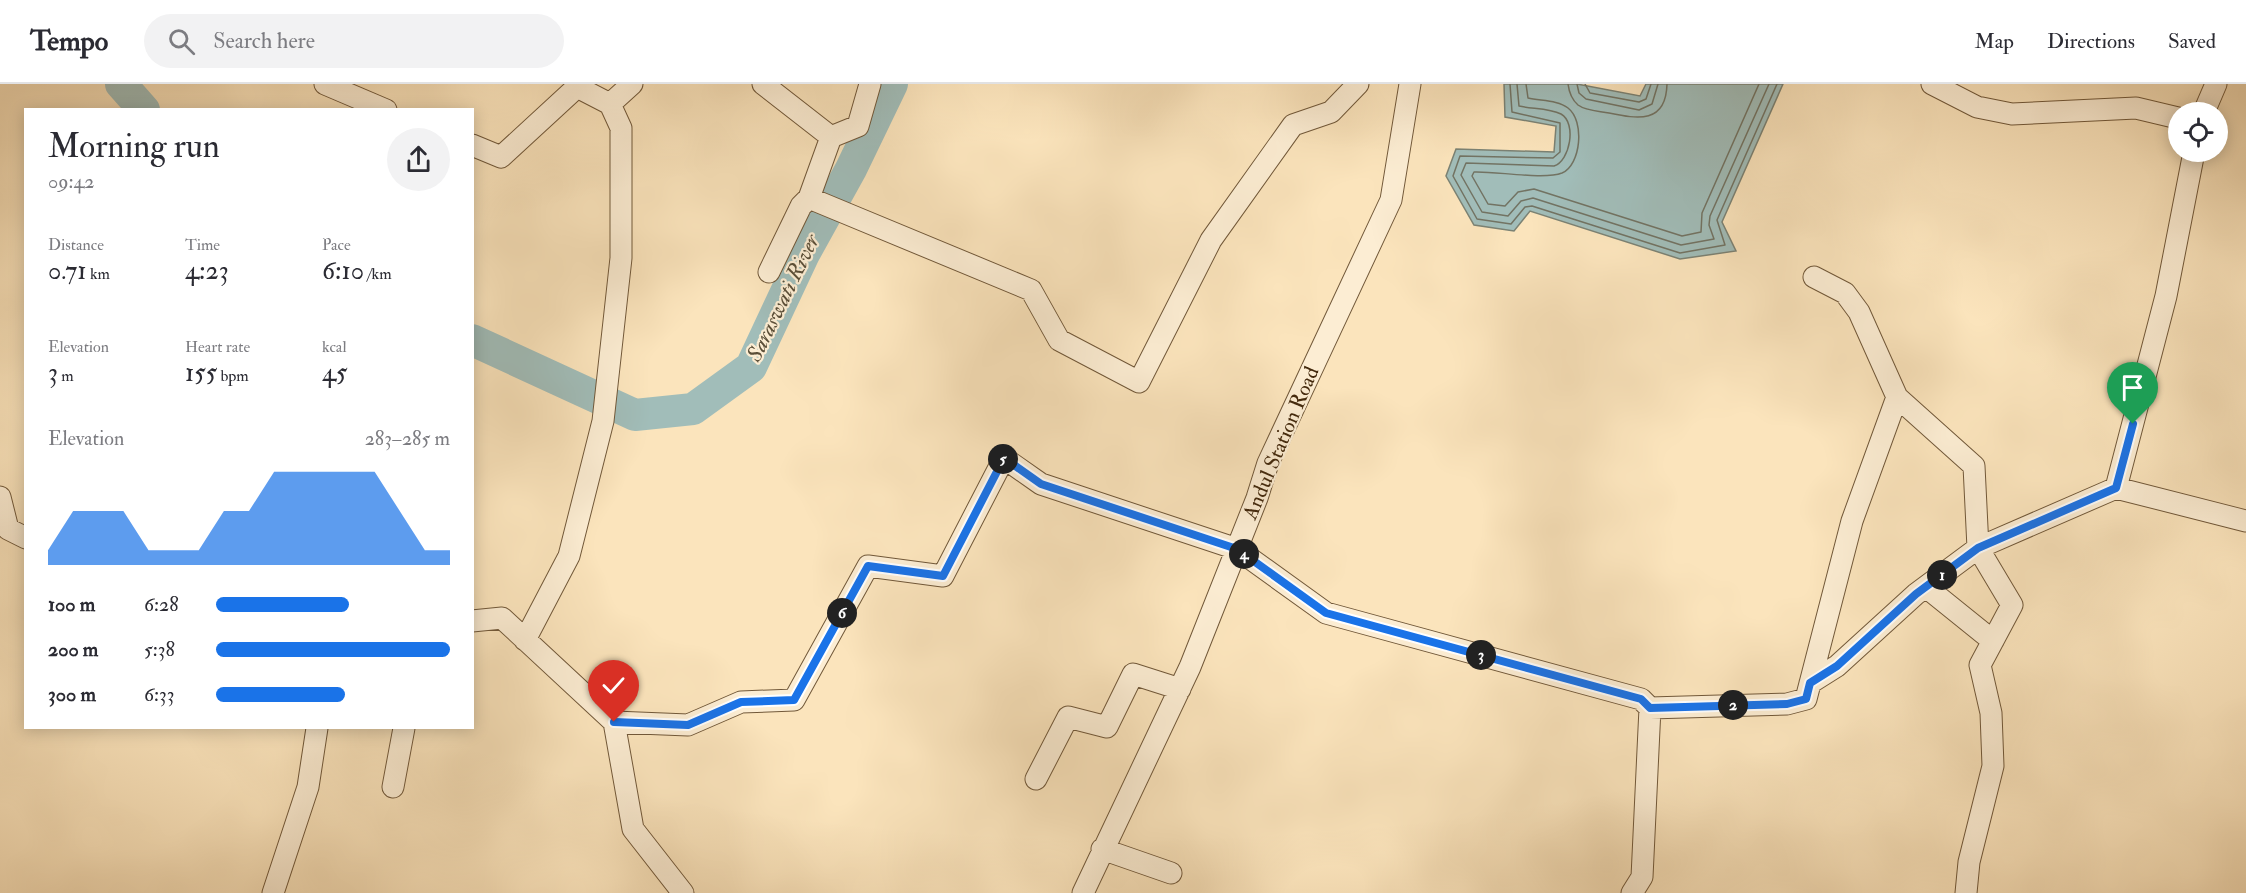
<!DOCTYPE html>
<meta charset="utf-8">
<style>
body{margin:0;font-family:"IM FELL Double Pica",serif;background:#f2f2f3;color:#2b2b33;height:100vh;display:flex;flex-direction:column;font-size:22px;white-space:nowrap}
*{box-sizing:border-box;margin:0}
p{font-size:20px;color:#7c7c81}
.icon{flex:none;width:33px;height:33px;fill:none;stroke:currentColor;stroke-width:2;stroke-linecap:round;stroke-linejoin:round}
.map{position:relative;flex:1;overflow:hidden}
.side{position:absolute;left:24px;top:24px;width:450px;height:621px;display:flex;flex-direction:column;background:#fff;border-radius:0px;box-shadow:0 3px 15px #0003}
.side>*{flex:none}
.tools{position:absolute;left:2168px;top:18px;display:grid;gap:12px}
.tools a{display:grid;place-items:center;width:60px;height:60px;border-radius:50%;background:#fff;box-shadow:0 3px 15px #0003;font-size:30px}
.pin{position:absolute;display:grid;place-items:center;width:51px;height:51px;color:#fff;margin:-62px -26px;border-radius:50% 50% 50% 0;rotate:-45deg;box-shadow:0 0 6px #0007}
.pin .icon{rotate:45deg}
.km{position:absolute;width:30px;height:30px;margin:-15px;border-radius:50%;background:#222;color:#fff;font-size:16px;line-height:30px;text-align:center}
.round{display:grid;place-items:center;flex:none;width:63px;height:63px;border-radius:32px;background:#f2f2f3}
.head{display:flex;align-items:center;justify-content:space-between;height:102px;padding:0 24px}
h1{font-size:33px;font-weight:600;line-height:45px}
.metrics{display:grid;grid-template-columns:repeat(3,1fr);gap:9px;height:102px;padding:6px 24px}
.metrics div{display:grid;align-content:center}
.metrics b{font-size:26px;font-weight:600}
.metrics small{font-size:16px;font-weight:400}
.metrics p{font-size:16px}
.chart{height:168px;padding:12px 24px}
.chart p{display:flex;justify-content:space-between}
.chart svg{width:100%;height:108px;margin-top:6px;fill:#1a73e8;opacity:.7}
ul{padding:0 24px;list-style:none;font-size:20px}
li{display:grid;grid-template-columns:96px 72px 1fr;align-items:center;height:45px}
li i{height:15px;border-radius:8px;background:#1a73e8}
header{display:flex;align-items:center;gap:36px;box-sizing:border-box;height:84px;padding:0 30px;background:#fff;border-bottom:2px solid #e1e1e2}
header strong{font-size:28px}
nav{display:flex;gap:33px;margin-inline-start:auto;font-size:21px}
.search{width:420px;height:54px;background:#f2f2f3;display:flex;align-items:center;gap:15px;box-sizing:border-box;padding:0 21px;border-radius:33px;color:#7c7c81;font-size:22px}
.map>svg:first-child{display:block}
.water{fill:#a1bdb9;stroke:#7b8274;stroke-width:1.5}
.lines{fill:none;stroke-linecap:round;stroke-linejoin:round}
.shore{stroke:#727363;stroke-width:1.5}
.river{stroke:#a1bdb9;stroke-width:32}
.minor-casing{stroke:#715839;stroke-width:23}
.minor{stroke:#fcedd3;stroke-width:21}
.route-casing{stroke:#fff;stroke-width:12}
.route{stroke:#1a73e8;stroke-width:8}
.labels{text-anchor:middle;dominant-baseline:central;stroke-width:4.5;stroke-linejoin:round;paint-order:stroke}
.street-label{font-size:21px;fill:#43290d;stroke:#fcedd3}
.water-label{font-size:22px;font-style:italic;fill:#5a4e38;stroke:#fcedd3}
</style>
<header>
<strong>Tempo</strong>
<div class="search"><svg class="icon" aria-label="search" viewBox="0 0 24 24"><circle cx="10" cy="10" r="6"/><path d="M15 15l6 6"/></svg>Search here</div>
<nav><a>Map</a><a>Directions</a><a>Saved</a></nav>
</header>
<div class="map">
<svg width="2246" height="809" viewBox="0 0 2246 809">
<rect width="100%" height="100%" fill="#fbe4bc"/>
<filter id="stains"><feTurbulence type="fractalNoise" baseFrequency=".00333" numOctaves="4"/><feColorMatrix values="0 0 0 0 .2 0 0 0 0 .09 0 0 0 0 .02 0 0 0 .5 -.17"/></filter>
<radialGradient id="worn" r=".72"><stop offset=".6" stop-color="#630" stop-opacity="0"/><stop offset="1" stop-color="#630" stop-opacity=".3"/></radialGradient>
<!-- water -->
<path class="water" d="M 1504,0 L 1577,0 L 1640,12 L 1646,0 L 1783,0 L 1722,138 L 1736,167 L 1680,175 L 1530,127 L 1514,147 L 1474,141 L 1446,92 L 1456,65 L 1554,68 L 1556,42 L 1505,33 Z"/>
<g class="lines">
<!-- shore -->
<path class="shore" d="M 1510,0 L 1512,28 L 1560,39 L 1560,68 L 1553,74 L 1460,72 L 1453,92 L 1477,135 L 1511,140 L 1525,123 L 1532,122 L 1680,169 L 1725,161 L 1717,136 L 1777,0
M 1517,0 L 1519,22 C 1532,25 1549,24 1561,30 C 1577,39 1570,77 1554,82 L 1466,79 L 1461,91 L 1482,128 L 1508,132 L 1521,117 L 1533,114 L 1681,161 L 1714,155 L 1709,141 L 1710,132 L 1769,0
M 1526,0 L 1528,14 C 1541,17 1558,16 1568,24 C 1585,37 1581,81 1562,89 C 1544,96 1495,87 1474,88 L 1472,92 L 1488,120 L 1505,122 L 1518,108 L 1534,105 L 1682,152 L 1701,148 L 1702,129 L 1759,0
M 1568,0 C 1569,8 1571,15 1578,21 C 1586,27 1599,27 1609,29 C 1638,35 1666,40 1667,0
M 1577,0 L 1579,9 L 1586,15 L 1639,26 L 1652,20 L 1658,0
M 1585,0 L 1590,9 L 1639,18 L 1646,15 L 1651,0"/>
<!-- river -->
<path class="river" d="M 121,0 L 144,26
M 472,256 L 635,331 L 693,325 L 751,283 L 804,170 L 851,85 L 892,0"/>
<!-- minor casing -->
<g class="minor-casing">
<path id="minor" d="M 325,0 L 386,26
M 763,0 L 831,53 L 809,114 L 1031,206 L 1059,256 L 1139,298 L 1211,156 L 1293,41 L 1331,28 L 1358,0
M 1932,0 L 1977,23 L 2012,30 L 2136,24 L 2178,34
M 2204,28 L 2216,0
M 831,53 L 858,42 L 870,0
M 472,61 L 501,73 L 577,3 L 610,20 L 632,0
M 769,188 L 801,122 L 809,114
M 1814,193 L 1845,209 L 1859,228 L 1897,313 L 1974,382 L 1978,464 L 2012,521 L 1980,581 L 1991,629 L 1993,682 L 1969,778 L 1966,809
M 2116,404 L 2166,212 L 2194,68
M 0,413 L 8,445 L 26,454
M 1926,503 L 1993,557
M 472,537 L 502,534 L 614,638 L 633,745 L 683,809
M 525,556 L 569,472 L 603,337 L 621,174 L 621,44 L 610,20
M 1810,599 L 1837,582 L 1916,510 L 1978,464 L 2116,404 L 2246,437
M 1650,624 L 1787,620 L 1806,615 L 1852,437 L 1897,313
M 614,638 L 688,641 L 741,618 L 794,616 L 868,482 L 943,492 L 1004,374 L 1041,400 L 1237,465 L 1326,529 L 1641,615 L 1650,624 L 1642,793 L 1632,809
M 1036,695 L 1068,633 L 1107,643 L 1133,590 L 1180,605
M 393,703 L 404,644
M 1102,765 L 1171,789
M 273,809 L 308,703 L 317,644
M 1083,809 L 1190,583 L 1257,414 L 1268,379 L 1391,116 L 1410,0"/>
</g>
<!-- minor -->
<use href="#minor" class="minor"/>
</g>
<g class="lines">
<!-- route casing -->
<g class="route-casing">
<path id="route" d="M 614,638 L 688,641 L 741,618 L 794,616 L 868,482 L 943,492 L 1004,374 L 1041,400 L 1237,465 L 1326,529 L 1641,615 L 1650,624 L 1787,620 L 1806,615 L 1810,599 L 1837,582 L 1916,510 L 1978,464 L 2116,404 L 2133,340"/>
</g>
<!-- route -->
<use href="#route" class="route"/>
</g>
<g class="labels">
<!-- street labels -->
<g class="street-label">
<text transform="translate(1281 359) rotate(-67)">Andul Station Road</text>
</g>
<!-- water labels -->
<g class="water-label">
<text transform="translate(783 214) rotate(-64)">Saraswati River</text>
</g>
</g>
<rect width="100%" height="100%" filter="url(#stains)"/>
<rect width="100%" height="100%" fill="url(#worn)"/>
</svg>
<div class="tools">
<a><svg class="icon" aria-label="locate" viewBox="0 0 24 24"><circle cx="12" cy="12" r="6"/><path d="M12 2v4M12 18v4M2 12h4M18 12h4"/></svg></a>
</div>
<div class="pin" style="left:2133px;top:340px;background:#1e9e55"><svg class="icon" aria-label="arrive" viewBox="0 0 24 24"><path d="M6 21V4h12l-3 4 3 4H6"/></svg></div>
<div class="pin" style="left:614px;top:638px;background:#d93025"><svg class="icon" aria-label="check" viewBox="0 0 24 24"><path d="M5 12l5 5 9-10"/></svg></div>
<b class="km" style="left:1942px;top:491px">1</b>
<b class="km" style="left:1733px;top:621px">2</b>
<b class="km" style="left:1481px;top:571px">3</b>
<b class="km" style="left:1244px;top:470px">4</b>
<b class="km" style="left:1003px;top:375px">5</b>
<b class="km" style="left:842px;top:529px">6</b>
<section class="side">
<div class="head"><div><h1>Morning run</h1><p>09:42</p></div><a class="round"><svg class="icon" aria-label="share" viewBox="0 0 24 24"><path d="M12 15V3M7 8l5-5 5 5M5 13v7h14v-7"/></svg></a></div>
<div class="metrics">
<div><p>Distance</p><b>0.71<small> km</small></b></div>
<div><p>Time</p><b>4:23</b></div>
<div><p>Pace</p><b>6:10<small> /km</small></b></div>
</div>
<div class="metrics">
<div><p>Elevation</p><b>3<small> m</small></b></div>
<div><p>Heart rate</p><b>155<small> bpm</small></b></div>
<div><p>kcal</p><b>45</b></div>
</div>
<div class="chart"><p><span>Elevation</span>283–285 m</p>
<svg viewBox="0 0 160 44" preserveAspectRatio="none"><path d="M0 44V38L10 22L20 22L30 22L40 38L50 38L60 38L70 22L80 22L90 6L100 6L110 6L120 6L130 6L140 22L150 38L160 38V44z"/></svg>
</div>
<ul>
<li><b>100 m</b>6:28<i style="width:57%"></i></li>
<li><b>200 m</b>5:38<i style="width:100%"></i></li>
<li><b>300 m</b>6:33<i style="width:55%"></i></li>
</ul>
</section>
</div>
